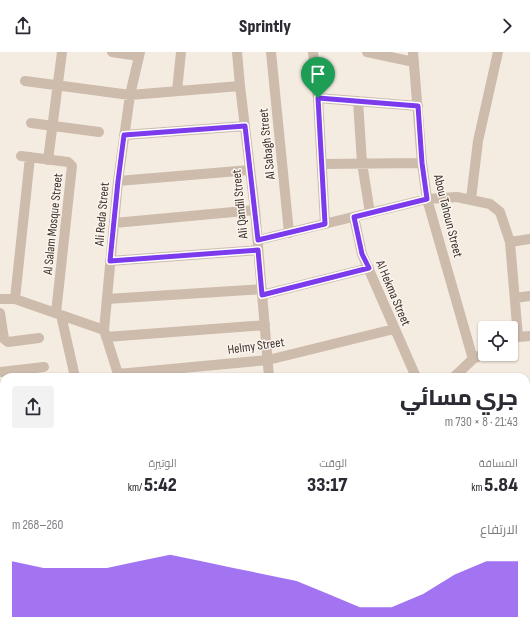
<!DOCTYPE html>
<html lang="ar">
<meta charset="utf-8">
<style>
body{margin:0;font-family:"Sofia Sans Condensed",Cairo,sans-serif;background:#f2f2f3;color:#2b2b33;direction:rtl;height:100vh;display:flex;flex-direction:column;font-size:15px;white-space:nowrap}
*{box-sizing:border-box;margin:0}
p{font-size:13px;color:#7c7c81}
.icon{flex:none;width:22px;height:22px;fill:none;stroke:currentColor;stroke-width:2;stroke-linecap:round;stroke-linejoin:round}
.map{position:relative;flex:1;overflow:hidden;direction:ltr}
.drawer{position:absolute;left:0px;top:321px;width:530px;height:256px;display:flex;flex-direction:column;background:#fff;border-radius:12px 12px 0 0;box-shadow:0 1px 3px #0004;direction:rtl}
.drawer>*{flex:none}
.fabs{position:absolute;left:478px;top:269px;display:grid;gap:8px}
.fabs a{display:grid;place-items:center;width:40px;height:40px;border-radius:4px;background:#fff;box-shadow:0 1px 3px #0004;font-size:20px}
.pin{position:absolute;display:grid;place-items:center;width:34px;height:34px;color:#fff;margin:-41px -17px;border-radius:50% 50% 50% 0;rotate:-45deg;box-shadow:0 0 4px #0007}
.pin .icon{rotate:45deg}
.round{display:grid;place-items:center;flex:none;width:42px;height:42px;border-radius:4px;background:#f2f2f3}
.headline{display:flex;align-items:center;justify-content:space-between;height:68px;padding:0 12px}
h1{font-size:22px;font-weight:800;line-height:30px}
.stats{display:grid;grid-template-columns:repeat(3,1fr);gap:6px;height:68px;padding:4px 12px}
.stats div{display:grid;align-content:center}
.stats b{font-size:20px;font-weight:800}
.stats small{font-size:11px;font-weight:400}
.stats p{font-size:11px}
.chart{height:112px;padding:8px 12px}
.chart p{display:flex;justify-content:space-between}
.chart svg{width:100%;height:72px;margin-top:4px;fill:#7c3aed;opacity:.7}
header{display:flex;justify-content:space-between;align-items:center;height:52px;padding:0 12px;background:#fff;font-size:18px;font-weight:800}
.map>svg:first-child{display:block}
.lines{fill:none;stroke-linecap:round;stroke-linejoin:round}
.minor{stroke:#cdbbac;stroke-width:10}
.route-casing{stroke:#fff;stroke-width:8}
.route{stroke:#7c3aed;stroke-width:5}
.labels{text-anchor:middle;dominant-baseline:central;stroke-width:3;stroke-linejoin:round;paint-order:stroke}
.street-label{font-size:13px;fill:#3b302b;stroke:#fbf5ee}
</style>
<header><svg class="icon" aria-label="forward" viewBox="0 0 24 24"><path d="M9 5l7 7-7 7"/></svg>Sprintly<svg class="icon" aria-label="share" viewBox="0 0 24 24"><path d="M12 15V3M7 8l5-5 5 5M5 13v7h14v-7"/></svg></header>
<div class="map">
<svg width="530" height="577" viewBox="0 0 530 577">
<rect width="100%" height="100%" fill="#f4ebe1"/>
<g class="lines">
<!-- minor -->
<path class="minor" d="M 112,0 L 139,4
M 237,0 L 240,34 L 255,158 L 269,325
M 271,0 L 289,181
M 313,0 L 318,46 L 325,172
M 367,0 L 414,10
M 413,0 L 422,111 L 427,147 L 473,307
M 25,29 L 130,43 L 240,34
M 177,39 L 181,0
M 318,46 L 418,54
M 358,49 L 362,111 L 370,161
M 31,71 L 99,80
M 124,83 L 245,74
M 21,104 L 68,110 L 72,114 L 56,261
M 48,108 L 62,0
M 322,112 L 422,111
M 118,129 L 250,118
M 471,147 L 478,89 L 498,0
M 354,165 L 362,202 L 416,325
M 114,171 L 255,158
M 258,188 L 427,147 L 457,145 L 490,152 L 500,160 L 510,190 L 518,285
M 510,190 L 530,187
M 110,209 L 258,198
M 262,243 L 369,216
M 515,246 L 530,244
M 0,247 L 15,247 L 104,278
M 15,247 L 30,105
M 107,247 L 262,237
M 0,261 L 4,287 L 8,290 L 39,286
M 61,263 L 75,325
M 106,285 L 265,273
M 511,288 L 518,285 L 530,284
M 0,320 L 44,315
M 118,322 L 268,308 L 394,277
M 119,325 L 104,278 L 118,129 L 130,43 L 140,0
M 454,325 L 473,307 L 485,301
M 0,360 L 4,360
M 0,402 L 4,402
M 0,446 L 4,445
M 526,468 L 530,467
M 0,482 L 4,482
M 526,500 L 530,499
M 0,509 L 2,523
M 526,531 L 530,541
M 526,559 L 530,559
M 34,573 L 34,577
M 132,573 L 141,577
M 236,573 L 237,577
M 473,573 L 474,577
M 493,573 L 494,577
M 520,573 L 521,577
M 77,577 L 78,573
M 119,577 L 122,573
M 193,577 L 197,573
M 327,577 L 328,573
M 424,577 L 448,573"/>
</g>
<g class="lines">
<!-- route casing -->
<g class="route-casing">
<path id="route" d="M 318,46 L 418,54 L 422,111 L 427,147 L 354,165 L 362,202 L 369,216 L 262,243 L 258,198 L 110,209 L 118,129 L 124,83 L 245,74 L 258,188 L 325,172 Z"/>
</g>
<!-- route -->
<use href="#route" class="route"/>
</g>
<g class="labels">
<!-- street labels -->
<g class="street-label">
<text transform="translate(267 92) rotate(-96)">Al Sabagh Street</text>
<text transform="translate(240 152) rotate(-96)">Ali Qandil Street</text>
<text transform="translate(102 162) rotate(-85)">Ali Reda Street</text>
<text transform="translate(448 164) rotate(76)">Abou Tahoun Street</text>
<text transform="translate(53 172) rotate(-84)">Al Salam Mosque Street</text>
<text transform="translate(393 241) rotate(67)">Al Hekma Street</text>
<text transform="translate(256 294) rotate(-8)">Helmy Street</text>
</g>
</g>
</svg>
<div class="fabs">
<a><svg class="icon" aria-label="locate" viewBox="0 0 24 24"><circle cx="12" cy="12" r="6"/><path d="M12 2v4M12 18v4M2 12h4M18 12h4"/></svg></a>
</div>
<div class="pin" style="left:318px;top:46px;background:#1e9e55"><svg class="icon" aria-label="arrive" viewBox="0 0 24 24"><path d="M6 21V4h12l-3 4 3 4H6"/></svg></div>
<section class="drawer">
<div class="headline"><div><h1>جري مسائي</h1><p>21:43 · 8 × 730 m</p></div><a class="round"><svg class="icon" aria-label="share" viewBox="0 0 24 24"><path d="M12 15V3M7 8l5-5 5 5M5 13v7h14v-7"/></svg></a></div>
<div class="stats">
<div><p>المسافة</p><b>5.84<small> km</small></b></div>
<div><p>الوقت</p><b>33:17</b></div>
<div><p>الوتيرة</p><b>5:42<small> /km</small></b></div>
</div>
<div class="chart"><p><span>الارتفاع</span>260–268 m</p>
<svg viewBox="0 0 160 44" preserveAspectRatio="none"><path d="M0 44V10L10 14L20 14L30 14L40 10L50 6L60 10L70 14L80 18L90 22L100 30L110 38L120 38L130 30L140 18L150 10L160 10V44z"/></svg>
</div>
</section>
</div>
